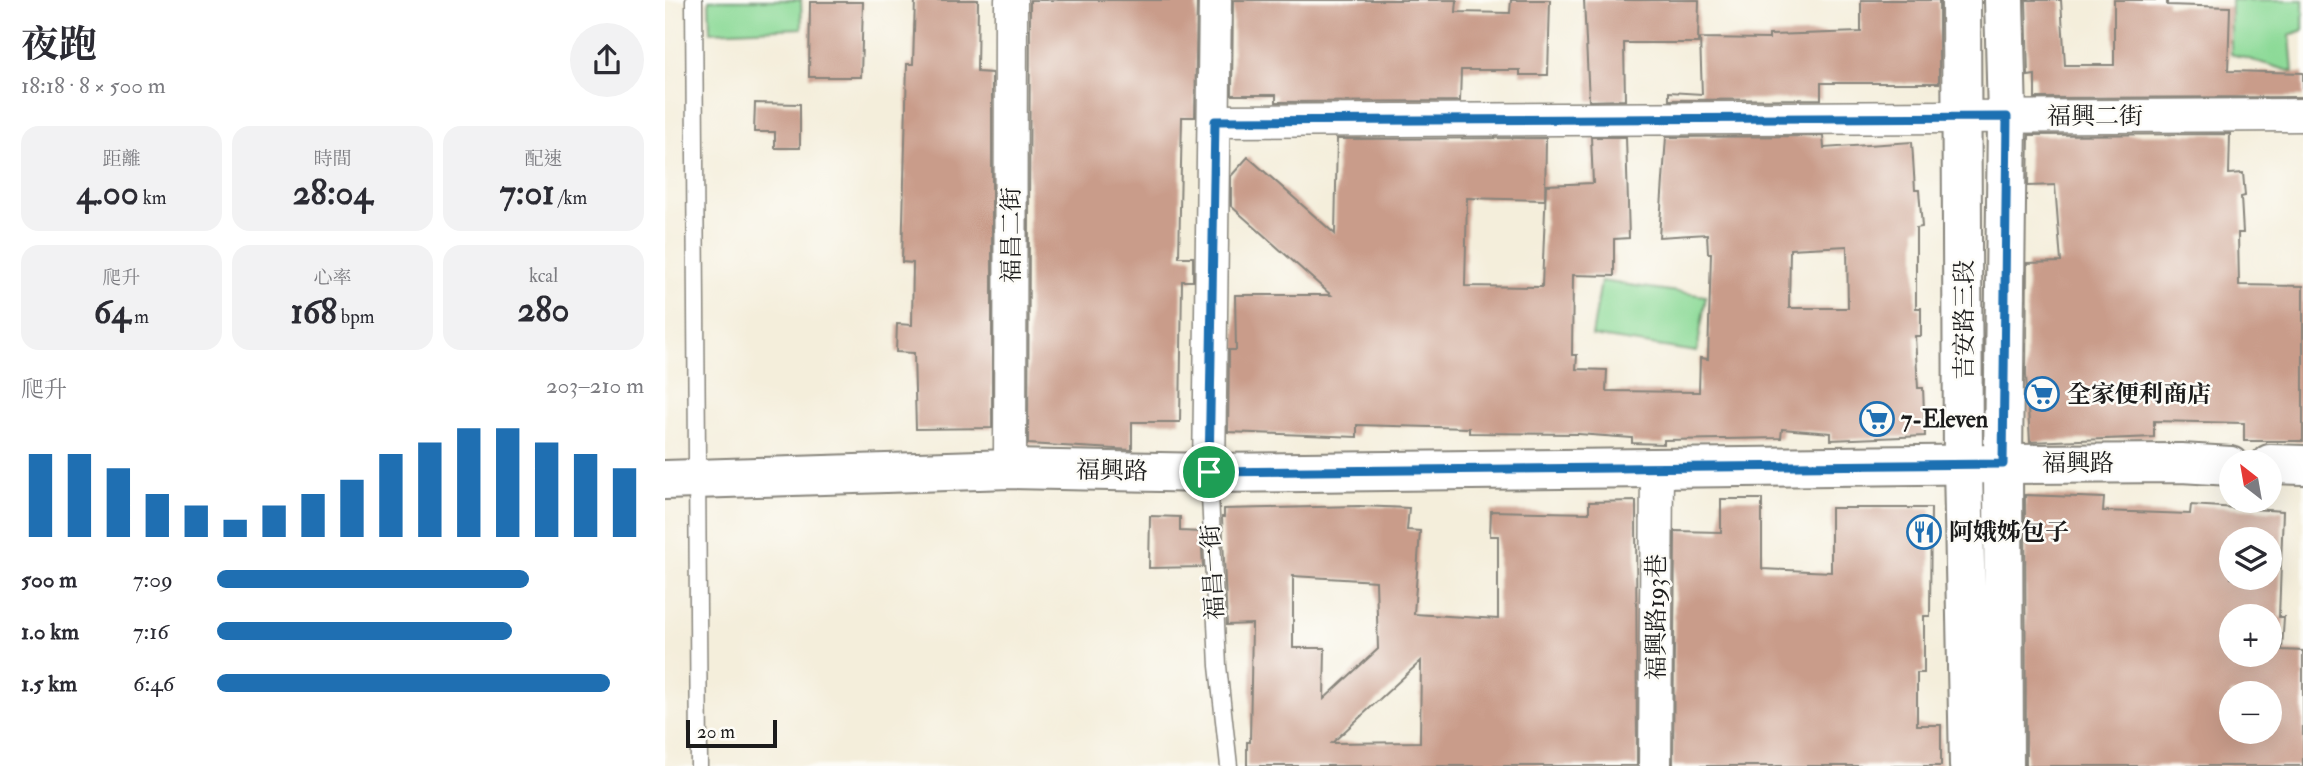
<!DOCTYPE html>
<html lang="zh-TW">
<meta charset="utf-8">
<style>
body{margin:0;font-family:"IM FELL Double Pica","Noto Serif TC",serif;background:#f2f2f3;color:#2b2b33;height:100vh;display:flex;flex-direction:column;font-size:26px;white-space:nowrap}
*{box-sizing:border-box;margin:0}
p{font-size:23px;color:#7c7c81}
.icon{flex:none;width:38px;height:38px;fill:none;stroke:currentColor;stroke-width:2;stroke-linecap:round;stroke-linejoin:round}
.map{position:relative;flex:1;overflow:hidden}
.panel{display:flex;flex-direction:column;background:#fff;width:665px}
.panel>*{flex:none}
.needle{width:46px;rotate:329deg}
.controls{position:absolute;left:1554px;top:450px;display:grid;gap:14px}
.controls a{display:grid;place-items:center;width:63px;height:63px;border-radius:50%;background:#fff;box-shadow:0 7px 28px #0002;font-size:35px}
.scale{position:absolute;left:21px;bottom:18px;width:91px;box-sizing:border-box;padding-left:7px;border:4px solid #1c1c1c;border-top:0;font-size:19px;line-height:24px;white-space:nowrap;color:#1c1c1c;-webkit-text-stroke:5px #fdfcf7;paint-order:stroke}
.pin{position:absolute;display:grid;place-items:center;width:60px;height:60px;color:#fff;margin:-30px;border:4px solid #fff;border-radius:50%;box-shadow:0 2px 7px #0007}
.round{display:grid;place-items:center;flex:none;width:74px;height:74px;border-radius:37px;background:#f2f2f3}
.overview{display:flex;align-items:center;justify-content:space-between;height:119px;padding:0 21px}
h1{font-size:38px;font-weight:700;line-height:52px}
.metrics{display:grid;grid-template-columns:repeat(3,1fr);gap:10px;height:119px;padding:7px 21px}
.metrics div{display:grid;align-content:center;border-radius:18px;background:#f2f2f3;text-align:center}
.metrics b{font-size:35px;font-weight:700}
.metrics small{font-size:19px;font-weight:400}
.metrics p{font-size:19px}
.chart{height:196px;padding:14px 21px}
.chart p{display:flex;justify-content:space-between}
.chart svg{width:100%;height:126px;margin-top:7px;stroke:#1f6fb2;stroke-width:6}
ul{padding:0 21px;list-style:none;font-size:23px}
li{display:grid;grid-template-columns:112px 84px 1fr;align-items:center;height:52px}
li i{height:18px;border-radius:9px;background:#1f6fb2}
main{display:flex;flex:1;min-height:0}
.map>svg:first-child{display:block}
.green{fill:#8dda98;stroke:#547b5a;stroke-width:2}
.building{fill:#c99c8a;fill-rule:evenodd}
.lines{fill:none;stroke-linecap:round;stroke-linejoin:round}
.service-casing{stroke:#88857c;stroke-width:19}
.minor-casing{stroke:#88857c;stroke-width:35}
.tertiary-casing{stroke:#88857c;stroke-width:42}
.primary-casing{stroke:#88857c;stroke-width:42}
.service{stroke:#fff;stroke-width:16}
.minor{stroke:#fff;stroke-width:32}
.tertiary{stroke:#fff;stroke-width:38}
.primary{stroke:#fff;stroke-width:38}
.route-casing{stroke:#fff;stroke-width:14}
.route{stroke:#1f6fb2;stroke-width:9}
.labels{text-anchor:middle;dominant-baseline:central;stroke-width:5;stroke-linejoin:round;paint-order:stroke}
.street-label{font-size:24px;fill:#1c1c1c;stroke:#fdfcf7}
.poi-label{font-size:24px;font-weight:bold;fill:#1c1c1c;stroke:#fdfcf7;text-anchor:start}
</style>
<main>
<section class="panel">
<div class="overview"><div><h1>夜跑</h1><p>18:18 · 8 × 500 m</p></div><a class="round"><svg class="icon" aria-label="share" viewBox="0 0 24 24"><path d="M12 15V3M7 8l5-5 5 5M5 13v7h14v-7"/></svg></a></div>
<div class="metrics">
<div><p>距離</p><b>4.00<small> km</small></b></div>
<div><p>時間</p><b>28:04</b></div>
<div><p>配速</p><b>7:01<small> /km</small></b></div>
</div>
<div class="metrics">
<div><p>爬升</p><b>64<small> m</small></b></div>
<div><p>心率</p><b>168<small> bpm</small></b></div>
<div><p>kcal</p><b>280</b></div>
</div>
<div class="chart"><p><span>爬升</span>203–210 m</p>
<svg viewBox="0 0 160 44" preserveAspectRatio="none"><path d="M5 44V15M15 44V15M25 44V20M35 44V29M45 44V33M55 44V38M65 44V33M75 44V29M85 44V24M95 44V15M105 44V11M115 44V6M125 44V6M135 44V11M145 44V15M155 44V20"/></svg>
</div>
<ul>
<li><b>500 m</b>7:09<i style="width:73%"></i></li>
<li><b>1.0 km</b>7:16<i style="width:69%"></i></li>
<li><b>1.5 km</b>6:46<i style="width:92%"></i></li>
</ul>
</section>
<div class="map">
<svg width="1638" height="766" viewBox="0 0 1638 766">
<rect width="100%" height="100%" fill="#fdfcf7"/>
<filter id="ink" filterUnits="userSpaceOnUse"><feTurbulence type="fractalNoise" baseFrequency=".0143" numOctaves="2"/><feDisplacementMap in="SourceGraphic" scale="14" xChannelSelector="R" yChannelSelector="G"/><feConvolveMatrix kernelMatrix="1 2 1 2 8 2 1 2 1" color-interpolation-filters="sRGB"/></filter>
<filter id="wash" filterUnits="userSpaceOnUse"><feTurbulence type="fractalNoise" baseFrequency=".00686" numOctaves="4" result="noise"/><feDisplacementMap in="SourceGraphic" scale="28" xChannelSelector="R" yChannelSelector="G"/><feGaussianBlur stdDeviation="1.57" result="paint"/><feColorMatrix in="noise" values="0 0 0 0 0 0 0 0 0 0 0 0 0 0 0 0 0 1.4 0 .05"/><feComposite in="paint" operator="in"/></filter>
<g filter="url(#wash)">
<rect width="100%" height="100%" fill="#f4eedb"/>
<!-- green -->
<path class="green" d="M 44,0 L 136,0 L 137,28 L 45,32 Z
M 1566,0 L 1638,0 L 1638,30 L 1625,35 L 1628,72 L 1566,54 Z
M 936,281 L 1041,296 L 1032,352 L 927,336 Z"/>
<g id="blocks">
<!-- building -->
<path class="building" d="M 250,0 L 313,0 L 312,72 L 327,73 L 327,428 L 251,429 L 249,353 L 231,352 L 232,324 L 247,325 L 248,263 L 237,262 L 242,64 L 248,64 Z
M 365,0 L 532,0 L 530,117 L 517,117 L 514,257 L 528,257 L 528,281 L 517,281 L 515,422 L 467,422 L 467,450 L 363,444 Z
M 568,0 L 792,0 L 791,12 L 845,13 L 846,0 L 885,0 L 883,75 L 855,75 L 855,70 L 796,70 L 795,101 L 611,102 L 611,95 L 567,95 Z
M 919,0 L 1034,0 L 1033,43 L 959,43 L 960,100 L 924,101 Z
M 1196,0 L 1274,0 L 1274,83 L 1156,83 L 1156,99 L 1004,100 L 1004,92 L 1037,94 L 1035,38 L 1104,39 L 1104,35 L 1196,32 Z
M 1361,0 L 1396,0 L 1400,65 L 1449,65 L 1449,0 L 1502,0 L 1502,5 L 1565,7 L 1563,71 L 1638,73 L 1638,97 L 1370,98 L 1370,75 L 1363,76 Z
M 145,2 L 198,2 L 196,77 L 144,77 Z
M 90,103 L 135,104 L 135,148 L 110,148 L 110,132 L 89,132 Z
M 1565,134 L 1564,174 L 1578,173 L 1580,196 L 1576,197 L 1578,233 L 1573,233 L 1574,285 L 1638,286 L 1638,441 L 1579,441 L 1579,423 L 1489,421 L 1489,437 L 1365,442 L 1361,375 L 1362,263 L 1396,262 L 1390,185 L 1363,186 L 1364,135 Z
M 1158,136 L 1159,148 L 1247,142 L 1250,190 L 1254,190 L 1257,227 L 1251,228 L 1251,308 L 1256,308 L 1256,336 L 1250,336 L 1253,388 L 1258,388 L 1260,436 L 1166,440 L 1166,433 L 1117,429 L 1116,438 L 999,440 L 999,444 L 967,443 L 967,438 L 913,434 L 804,433 L 804,428 L 692,425 L 692,437 L 563,432 L 564,350 L 571,350 L 570,295 L 666,295 L 566,206 L 566,176 L 583,157 L 670,234 L 672,139 L 881,138 L 880,200 L 802,198 L 800,286 L 877,287 L 881,185 L 928,183 L 926,137 L 961,137 L 964,238 L 949,239 L 949,276 L 908,275 L 907,355 L 912,355 L 911,369 L 942,370 L 941,391 L 1034,392 L 1035,358 L 1043,359 L 1046,253 L 1043,253 L 1042,234 L 994,237 L 1001,137 ZM 1182,246 L 1183,308 L 1124,308 L 1125,249 Z
M 1360,495 L 1439,498 L 1438,511 L 1525,514 L 1526,505 L 1618,511 L 1614,617 L 1619,617 L 1617,650 L 1638,651 L 1638,766 L 1361,766 ZM 1566,539 L 1605,539 L 1605,578 L 1566,578 ZM 1566,616 L 1605,616 L 1605,654 L 1566,654 ZM 1566,693 L 1605,693 L 1605,732 L 1566,732 Z
M 1056,499 L 1097,499 L 1097,569 L 1166,572 L 1166,508 L 1266,508 L 1265,616 L 1259,616 L 1259,673 L 1252,673 L 1252,725 L 1276,725 L 1276,766 L 1008,766 L 1010,531 L 1056,532 Z
M 971,501 L 972,766 L 582,766 L 582,742 L 585,742 L 587,624 L 562,625 L 557,517 L 559,517 L 559,509 L 694,506 L 744,508 L 742,530 L 755,531 L 749,614 L 833,619 L 833,536 L 825,536 L 826,511 L 924,513 L 924,502 ZM 628,576 L 711,581 L 713,649 L 659,699 L 660,648 L 628,648 ZM 756,661 L 755,742 L 667,743 Z
M 485,516 L 515,517 L 515,531 L 536,532 L 538,567 L 484,568 Z"/>
</g>
</g>
<g filter="url(#ink)">
<use href="#blocks" fill-opacity="0" stroke="#88857c" stroke-width="2"/>
<g class="lines">
<!-- service casing -->
<g class="service-casing">
<path id="service" d="M 29,0 L 34,766
M 544,473 L 553,666 L 564,766"/>
</g>
<!-- minor casing -->
<g class="minor-casing">
<path id="minor" d="M 550,121 L 1638,115
M 345,469 L 346,0
M 544,473 L 550,0
M 990,766 L 992,468"/>
</g>
<!-- tertiary casing -->
<g class="tertiary-casing">
<path id="tertiary" d="M 1605,464 L 1638,465
M 0,480 L 345,469 L 544,473 L 1338,464 L 1516,463 L 1566,466"/>
</g>
<!-- primary casing -->
<g class="primary-casing">
<path id="primary" d="M 1296,0 L 1298,465 L 1304,766
M 1339,766 L 1338,461 L 1342,117 L 1339,0"/>
</g>
<!-- service -->
<use href="#service" class="service"/>
<!-- minor -->
<use href="#minor" class="minor"/>
<!-- tertiary -->
<use href="#tertiary" class="tertiary"/>
<!-- primary -->
<use href="#primary" class="primary"/>
</g>
</g>
<g class="lines" filter="url(#ink)">
<!-- route casing -->
<g class="route-casing">
<path id="route" d="M 1342,117 L 1338,464 L 544,472 L 550,121 Z"/>
</g>
<!-- route -->
<use href="#route" class="route"/>
</g>
<!-- icons -->
<defs>
<g id="supermarket-ring" transform="scale(1.75)"><circle r="9.5" fill="#fdfcf7" stroke="#1f6fb2" stroke-width="1.5"/><path d="M-6-5.5h2.5l.6 2H6L4.5 2H-2.5L-4.4-4H-6ZM-1.5 3.2a1.3 1.3 0 1 0 .1 0ZM3 3.2a1.3 1.3 0 1 0 .1 0Z" fill="#1f6fb2"/></g>
<g id="restaurant-ring" transform="scale(1.75)"><circle r="9.5" fill="#fdfcf7" stroke="#1f6fb2" stroke-width="1.5"/><path d="M-5-6h1v4h1v-4h1v4h1v-4h1v5L-1.5 .5V6h-2V.5L-5-1ZM5-6V6H3V1.5H1.5Q1.5-4 5-6Z" fill="#1f6fb2"/></g>
</defs>
<g fill-rule="evenodd">
<use href="#supermarket-ring" x="1377" y="394"/>
<use href="#supermarket-ring" x="1212" y="419"/>
<use href="#restaurant-ring" x="1259" y="532"/>
</g>
<g class="labels">
<!-- street labels -->
<g class="street-label">
<text x="1430" y="116">福興二街</text>
<text transform="translate(346 235) rotate(-90)">福昌二街</text>
<text transform="translate(1299 320) rotate(-90)">吉安路三段</text>
<text x="1413" y="463">福興路</text>
<text transform="translate(447 471) rotate(1)">福興路</text>
<text transform="translate(548 572) rotate(-93)">福昌一街</text>
<text transform="translate(991 617) rotate(-90)">福興路193巷</text>
</g>
<!-- poi labels -->
<g class="poi-label">
<text x="1402" y="394">全家便利商店</text>
<text x="1236" y="419">7-Eleven</text>
<text x="1284" y="532">阿娥姊包子</text>
</g>
</g>
</svg>
<div class="controls">
<a><svg class="needle" viewBox="-14 -14 28 28"><path d="M0-13l5 13h-10z" fill="#e53935"/><path d="M0 13l5-13h-10z" fill="#7c7c81"/></svg></a>
<a><svg class="icon" aria-label="layers" viewBox="0 0 24 24"><path d="M12 4l9 5-9 5-9-5zM3 14l9 5 9-5"/></svg></a>
<a>+</a>
<a>−</a>
</div>
<div class="scale">20 m</div>
<div class="pin" style="left:544px;top:472px;background:#1e9e55"><svg class="icon" aria-label="arrive" viewBox="0 0 24 24"><path d="M6 21V4h12l-3 4 3 4H6"/></svg></div>
</div>
</main>
